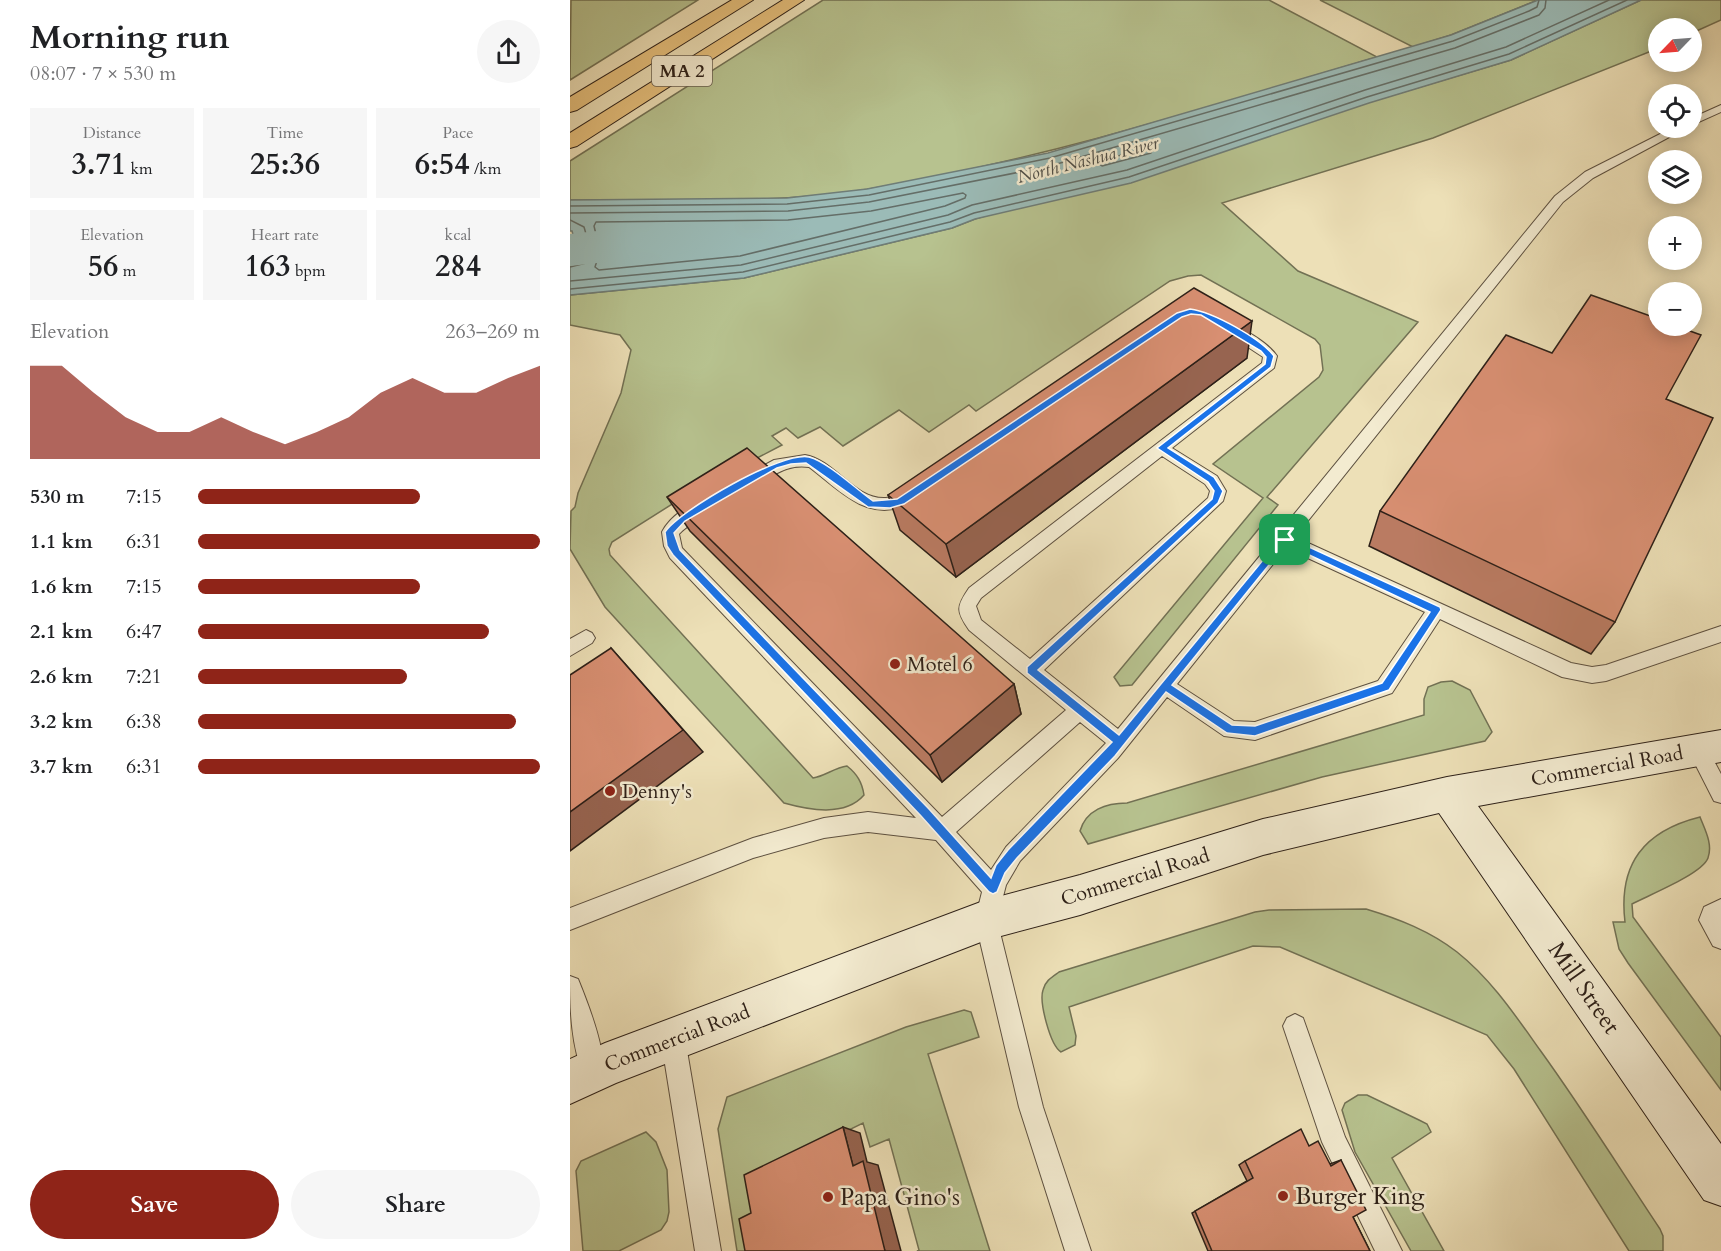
<!DOCTYPE html>
<meta charset="utf-8">
<style>
body{margin:0;font-family:Cardo,serif;background:#f6f6f6;color:#202124;height:100vh;display:flex;flex-direction:column;font-size:22px;white-space:nowrap}
*{box-sizing:border-box;margin:0}
p{font-size:20px;color:#757577}
.icon{flex:none;width:33px;height:33px;fill:none;stroke:currentColor;stroke-width:2;stroke-linecap:round;stroke-linejoin:round}
.map{position:relative;flex:1;overflow:hidden}
.sheet{display:flex;flex-direction:column;background:#fff;width:570px}
.sheet>*{flex:none}
.needle{width:39px;rotate:245deg}
.buttons{position:absolute;left:1078px;top:18px;display:grid;gap:12px}
.buttons a{display:grid;place-items:center;width:54px;height:54px;border-radius:50%;background:#fff;box-shadow:0 3px 15px #0003;font-size:30px}
.pin{position:absolute;display:grid;place-items:center;width:51px;height:51px;color:#fff;margin:-26px;border-radius:12px;box-shadow:0 3px 9px #0006}
.round{display:grid;place-items:center;flex:none;width:63px;height:63px;border-radius:32px;background:#f6f6f6}
.headline{display:flex;align-items:center;justify-content:space-between;height:102px;padding:0 30px}
h1{font-size:33px;font-weight:600;line-height:45px}
.metrics{display:grid;grid-template-columns:repeat(3,1fr);gap:9px;height:102px;padding:6px 30px}
.metrics div{display:grid;align-content:center;border-radius:0px;background:#f6f6f6;text-align:center}
.metrics b{font-size:30px;font-weight:600}
.metrics small{font-size:16px;font-weight:400}
.metrics p{font-size:16px}
.chart{height:168px;padding:12px 30px}
.chart p{display:flex;justify-content:space-between}
.chart svg{width:100%;height:108px;margin-top:6px;fill:#8f2418;opacity:.7}
.cta{display:flex;gap:12px;margin-top:auto;padding:12px 30px}
.cta a{flex:1;height:69px;border-radius:36px;background:#8f2418;color:#fff;font-size:24px;font-weight:600;line-height:69px;text-align:center}
.cta a+a{background:#f6f6f6;color:#202124}
ul{padding:0 30px;list-style:none;font-size:20px}
li{display:grid;grid-template-columns:96px 72px 1fr;align-items:center;height:45px}
li i{height:15px;border-radius:8px;background:#8f2418}
main{display:flex;flex:1;min-height:0}
.map>svg:first-child{display:block}
.green{fill:#b7c28f;stroke:#727154;stroke-width:1.5}
.water{fill:#9bbbb7;stroke:#6f7d77;stroke-width:1.5}
.lines{fill:none;stroke-linecap:round;stroke-linejoin:round}
.shore{stroke:#646e68;stroke-width:1.5}
.river{fill:#9bbbb7;fill-rule:evenodd}
.lane-casing{stroke:#5d5040;stroke-width:2}
.secondary-casing{stroke:#2d2018;stroke-width:2}
.highway-casing{stroke:#2d2018;stroke-width:2}
.lane{fill:#f3ebd0;fill-rule:evenodd}
.secondary{fill:#f3ebd0;fill-rule:evenodd}
.highway{fill:#e6c07c;fill-rule:evenodd}
.wall{fill:#ba7b62;stroke:#2d2018;stroke-width:1.5}
.shaded-wall{fill:#976450;stroke:#2d2018;stroke-width:1.5}
.building{fill:#d88f72;stroke:#2d2018;stroke-width:1.5}
.route{fill:#1a73e8;stroke:#fff;stroke-width:1.5;fill-rule:evenodd}
.poi-dot{fill:#8f2418;stroke:#f3ebd0;stroke-width:2}
.labels{text-anchor:middle;dominant-baseline:central;stroke-width:5;stroke-linejoin:round;paint-order:stroke}
.shield{fill:#f3ebd0;stroke:#685d4f;stroke-width:1.5}
.shield-label{font-size:18px;font-weight:bold;fill:#2d2018}
.far-water-label{font-size:18px;font-style:italic;fill:#4e4e48;stroke:#f3ebd0}
.poi-label{font-size:20px;fill:#2d2018;stroke:#f3ebd0;text-anchor:start}
.street-label{font-size:20px;fill:#2d2018;stroke:#f3ebd0}
.near-street-label{font-size:24px;fill:#2d2018;stroke:#f3ebd0}
.near-poi-label{font-size:24px;fill:#2d2018;stroke:#f3ebd0;text-anchor:start}
</style>
<main>
<section class="sheet">
<div class="headline"><div><h1>Morning run</h1><p>08:07 · 7 × 530 m</p></div><a class="round"><svg class="icon" aria-label="share" viewBox="0 0 24 24"><path d="M12 15V3M7 8l5-5 5 5M5 13v7h14v-7"/></svg></a></div>
<div class="metrics">
<div><p>Distance</p><b>3.71<small> km</small></b></div>
<div><p>Time</p><b>25:36</b></div>
<div><p>Pace</p><b>6:54<small> /km</small></b></div>
</div>
<div class="metrics">
<div><p>Elevation</p><b>56<small> m</small></b></div>
<div><p>Heart rate</p><b>163<small> bpm</small></b></div>
<div><p>kcal</p><b>284</b></div>
</div>
<div class="chart"><p><span>Elevation</span>263–269 m</p>
<svg viewBox="0 0 160 44" preserveAspectRatio="none"><path d="M0 44V6L10 6L20 17L30 27L40 33L50 33L60 27L70 33L80 38L90 33L100 27L110 17L120 11L130 17L140 17L150 11L160 6V44z"/></svg>
</div>
<ul>
<li><b>530 m</b>7:15<i style="width:65%"></i></li>
<li><b>1.1 km</b>6:31<i style="width:100%"></i></li>
<li><b>1.6 km</b>7:15<i style="width:65%"></i></li>
<li><b>2.1 km</b>6:47<i style="width:85%"></i></li>
<li><b>2.6 km</b>7:21<i style="width:61%"></i></li>
<li><b>3.2 km</b>6:38<i style="width:93%"></i></li>
<li><b>3.7 km</b>6:31<i style="width:100%"></i></li>
</ul>
<div class="cta"><a>Save</a><a>Share</a></div>
</section>
<div class="map">
<svg width="1151" height="1251" viewBox="0 0 1151 1251">
<rect width="100%" height="100%" fill="#ede0b7"/>
<filter id="stains"><feTurbulence type="fractalNoise" baseFrequency=".00333" numOctaves="4"/><feColorMatrix values="0 0 0 0 .2 0 0 0 0 .09 0 0 0 0 .02 0 0 0 .5 -.17"/></filter>
<radialGradient id="worn" r=".72"><stop offset=".6" stop-color="#630" stop-opacity="0"/><stop offset="1" stop-color="#630" stop-opacity=".3"/></radialGradient>
<!-- green -->
<path class="green" d="M 1,0 L 128,0 L 0,80 Z
M 253,0 L 699,0 L 807,57 C 639,107 471,160 299,189 C 201,205 99,199 0,200 L 0,161 Z
M 750,0 L 968,0 L 881,35 L 843,47 Z
M 1071,0 L 1151,0 L 1151,20 L 1122,33 L 1122,28 L 1089,28 L 1089,48 L 863,138 L 652,203 L 728,271 L 848,322 L 697,497 L 708,505 L 562,685 L 550,686 L 544,677 L 693,498 L 643,464 L 749,377 L 753,370 L 750,345 L 745,339 L 631,275 L 618,276 L 600,281 L 406,411 L 399,405 L 359,432 L 329,410 L 273,446 L 250,427 L 228,438 L 216,428 L 202,436 L 212,445 L 115,496 L 42,542 L 39,549 L 40,555 L 243,778 C 255,776 264,768 277,766 C 287,774 292,782 294,795 C 275,817 239,810 214,803 L 35,607 L 0,549 L 1,511 L 5,507 L 8,493 L 51,393 L 61,350 L 50,335 L 0,325 L 0,295 L 174,278 L 382,228 L 405,219 L 941,60 Z
M 882,681 L 900,690 L 922,732 L 915,741 L 752,777 L 518,844 L 510,831 C 516,810 536,803 557,803 L 854,715 L 854,699 L 858,687 L 871,682 Z
M 1130,817 C 1135,830 1143,844 1138,858 C 1132,874 1079,895 1062,904 L 1063,917 L 1151,1037 L 1151,1090 L 1058,963 L 1049,949 L 1043,922 L 1055,922 C 1048,864 1074,831 1130,817 Z
M 796,909 C 829,919 860,931 887,952 C 921,979 945,1015 970,1050 C 1012,1108 1050,1169 1090,1229 L 1093,1236 L 1093,1251 L 1059,1251 L 944,1069 L 917,1035 L 710,947 L 683,946 L 499,1007 L 506,1036 L 505,1045 L 491,1052 C 480,1045 469,1002 473,990 C 475,981 482,977 489,972 L 685,912 L 699,910 Z
M 394,1010 L 401,1012 L 409,1037 L 358,1054 L 420,1251 L 347,1251 L 349,1250 L 319,1139 L 300,1147 L 293,1123 L 189,1174 L 192,1251 L 167,1251 L 148,1129 L 157,1097 L 336,1027 Z
M 788,1095 L 797,1095 L 849,1120 L 857,1124 L 861,1132 L 822,1158 L 874,1251 L 841,1251 L 785,1152 L 772,1110 L 775,1103 Z
M 76,1132 L 86,1142 L 97,1170 L 99,1212 L 97,1221 L 91,1230 L 49,1251 L 13,1251 L 6,1171 L 11,1161 Z"/>
<!-- water -->
<path class="water" d="M 968,0 L 1071,0 L 941,60 L 799,103 L 561,183 L 405,219 L 382,228 L 174,278 L 0,295 L 0,254 L 8,252 L 2,231 L 0,231 L 0,200 L 217,198 L 297,189 L 478,153 L 881,35 Z"/>
<g class="lines">
<!-- shore -->
<path class="shore" d="M 579,147 L 583,149 L 581,153 L 532,166 L 529,164 L 531,161 Z
M 393,193 L 396,195 L 395,198 L 375,206 L 170,256 L 29,270 L 25,267 L 30,251 L 24,226 L 26,222 L 218,220 L 301,211 Z
M 0,206 L 217,204 L 299,195 L 480,158 L 883,41 L 959,11 L 967,7 L 969,0
M 0,213 L 218,211 L 299,202 L 480,166 L 885,48 L 969,15 L 975,8 L 976,0
M 0,220 L 14,227 L 21,251 L 16,263 L 0,267
M 0,281 L 171,265 L 378,215 L 402,205 L 557,170 L 795,90 L 936,47 L 1039,0
M 0,289 L 173,272 L 380,222 L 404,213 L 559,177 L 797,97 L 939,54 L 1057,0"/>
<!-- river -->
<path class="river" d="M 108,222 L 126,227 L 134,238 L 126,249 L 108,254 L 0,266 L 0,234 Z"/>
<!-- lane casing -->
<g class="lane-casing">
<path id="lane" d="M 1151,105 L 1151,112 L 1122,125 L 1122,118 Z
M 1102,128 L 1116,128 L 1023,178 L 993,202 L 725,537 L 1001,663 L 1022,667 L 1036,665 L 1151,626 L 1151,642 L 1036,681 L 1022,683 L 992,677 L 870,619 L 822,693 L 685,740 L 654,736 L 597,697 L 548,758 L 450,861 L 436,885 L 427,920 L 473,1107 L 521,1251 L 495,1251 L 449,1107 L 405,920 L 412,892 L 366,840 L 298,832 L 254,838 L 183,858 L 0,930 L 0,908 L 183,838 L 254,818 L 298,812 L 346,818 L 100,558 L 94,546 L 92,532 C 99,518 123,498 139,503 L 141,507 C 135,517 118,524 109,534 L 112,548 L 372,817 L 496,710 L 399,630 C 386,611 386,607 399,588 L 692,363 L 693,357 L 655,332 L 653,329 L 655,326 C 668,322 700,345 707,356 L 704,368 L 602,448 L 647,476 L 656,491 L 653,501 L 474,670 L 548,729 L 985,196 L 1015,172 ZM 592,456 L 635,484 L 640,491 L 638,498 L 460,659 L 411,620 L 406,606 L 411,598 ZM 716,548 L 855,612 L 808,681 L 685,722 L 664,721 L 607,684 ZM 510,722 L 536,743 L 436,847 L 421,870 L 386,832 Z
M 235,455 C 265,460 284,500 316,498 C 325,497 333,492 342,489 L 348,491 L 350,495 C 346,502 338,505 331,507 C 294,520 266,487 239,467 C 214,463 200,480 178,487 L 172,485 L 170,481 L 172,477 L 204,460 Z
M 16,630 L 22,633 L 25,638 L 22,643 L 0,656 L 0,639 Z
M 1128,741 L 1135,744 L 1151,774 L 1151,803 L 1144,801 L 1118,750 L 1121,744 Z
M 1151,899 L 1151,949 L 1143,946 L 1129,920 L 1134,907 Z
M 0,976 L 8,979 C 17,1001 40,1058 31,1079 L 23,1083 L 15,1079 C 1,1047 0,1010 0,976 Z
M 725,1014 L 733,1018 L 775,1137 L 832,1251 L 805,1251 L 752,1142 L 713,1026 L 717,1018 Z
M 103,1027 L 111,1031 L 115,1039 L 151,1251 L 125,1251 L 91,1039 L 95,1031 Z"/>
</g>
<!-- secondary casing -->
<g class="secondary-casing">
<path id="secondary" d="M 1151,730 L 1151,762 L 908,806 L 1151,1144 L 1151,1206 L 1134,1200 L 869,813 L 693,855 L 510,915 L 416,940 L 46,1083 L 0,1104 L 0,1059 L 35,1043 L 416,900 L 510,875 L 693,819 L 877,777 Z"/>
</g>
<!-- highway casing -->
<g class="highway-casing">
<path id="highway" d="M 162,0 L 183,0 L 7,110 L 0,112 L 0,97 Z
M 213,0 L 234,0 L 7,146 L 0,148 L 0,133 Z"/>
</g>
<!-- lane -->
<use href="#lane" class="lane"/>
<!-- secondary -->
<use href="#secondary" class="secondary"/>
<!-- highway -->
<use href="#highway" class="highway"/>
</g>
<!-- wall -->
<path class="wall" d="M 677,358 L 386,577 L 330,530 L 318,495 Z
M 1096,399 L 1045,622 L 1021,654 L 799,546 L 810,511 Z
M 97,497 L 444,684 L 451,714 L 372,782 L 120,531 Z
M 739,1146 L 760,1164 L 771,1160 L 783,1217 L 800,1251 L 638,1251 L 622,1213 L 677,1181 L 669,1165 L 675,1161 Z"/>
<!-- shaded-wall -->
<path class="shaded-wall" d="M 682,321 L 677,358 L 386,577 L 376,544 Z
M 41,648 L 133,752 L 0,851 L 0,812 Z
M 444,684 L 451,714 L 372,782 L 360,755 Z
M 273,1127 L 290,1133 L 297,1162 L 308,1165 L 331,1251 L 315,1251 L 283,1166 Z"/>
<!-- building -->
<path class="building" d="M 624,288 L 682,321 L 376,544 L 318,495 Z
M 1021,295 L 1089,319 L 1089,326 L 1106,326 L 1131,335 L 1096,399 L 1143,418 L 1045,622 L 810,511 L 936,335 L 982,353 Z
M 177,448 L 444,684 L 360,755 L 97,497 Z
M 41,648 L 113,730 L 0,812 L 0,675 Z
M 273,1127 L 283,1166 L 293,1161 L 315,1251 L 175,1251 L 169,1219 L 181,1213 L 174,1175 Z
M 731,1129 L 739,1146 L 748,1141 L 761,1166 L 771,1160 L 796,1210 L 783,1217 L 800,1251 L 642,1251 L 625,1211 L 683,1178 L 675,1161 Z"/>
<!-- route -->
<path class="route" d="M 620,309 C 643,312 690,338 704,356 L 701,367 L 598,448 L 644,477 L 653,491 L 648,503 L 468,670 L 549,735 L 712,537 L 715,536 L 870,607 L 871,610 L 819,690 L 685,736 L 657,733 L 596,692 L 545,756 L 447,858 L 435,873 L 427,892 L 423,894 L 419,892 L 351,816 L 103,555 L 97,546 L 95,532 C 110,510 212,451 239,457 C 258,462 286,489 303,501 L 327,499 L 607,313 ZM 621,314 L 631,315 L 691,351 L 696,357 L 695,364 L 587,448 L 638,482 L 644,491 L 642,499 L 457,667 L 457,673 L 542,742 L 438,850 L 426,865 L 421,878 L 359,809 L 110,550 L 104,533 L 115,521 L 207,468 L 221,464 L 236,463 L 298,507 L 320,508 L 334,504 L 612,317 ZM 716,544 L 860,612 L 812,683 L 685,726 L 662,725 L 602,685 Z"/>
<!-- markers -->
<g class="poi-dot">
<circle cx="325" cy="664" r="6"/>
<circle cx="40" cy="791" r="6"/>
<circle cx="713" cy="1196" r="6"/>
<circle cx="258" cy="1197" r="6"/>
</g>
<g class="labels">
<!-- shield labels -->
<rect class="shield" x="82" y="56" width="60" height="30" rx="4.5"/>
<g class="shield-label">
<text x="112" y="71">MA 2</text>
</g>
<!-- far-water labels -->
<g class="far-water-label">
<text transform="translate(518 160) rotate(-14)">North Nashua River</text>
</g>
<!-- poi labels -->
<g class="poi-label">
<text x="337" y="664">Motel 6</text>
<text x="52" y="791">Denny's</text>
</g>
<!-- street labels -->
<g class="street-label">
<text transform="translate(1037 766) rotate(-10)">Commercial Road</text>
<text transform="translate(565 877) rotate(-17)">Commercial Road</text>
<text transform="translate(107 1038) rotate(-21)">Commercial Road</text>
</g>
<!-- near-street labels -->
<g class="near-street-label">
<text transform="translate(1014 988) rotate(55)">Mill Street</text>
</g>
<!-- near-poi labels -->
<g class="near-poi-label">
<text x="725" y="1196">Burger King</text>
<text x="270" y="1197">Papa Gino's</text>
</g>
</g>
<rect width="100%" height="100%" filter="url(#stains)"/>
<rect width="100%" height="100%" fill="url(#worn)"/>
</svg>
<div class="buttons">
<a><svg class="needle" viewBox="-14 -14 28 28"><path d="M0-13l5 13h-10z" fill="#e53935"/><path d="M0 13l5-13h-10z" fill="#757577"/></svg></a>
<a><svg class="icon" aria-label="locate" viewBox="0 0 24 24"><circle cx="12" cy="12" r="6"/><path d="M12 2v4M12 18v4M2 12h4M18 12h4"/></svg></a>
<a><svg class="icon" aria-label="layers" viewBox="0 0 24 24"><path d="M12 4l9 5-9 5-9-5zM3 14l9 5 9-5"/></svg></a>
<a>+</a>
<a>−</a>
</div>
<div class="pin" style="left:715px;top:540px;background:#1e9e55"><svg class="icon" aria-label="arrive" viewBox="0 0 24 24"><path d="M6 21V4h12l-3 4 3 4H6"/></svg></div>
</div>
</main>
